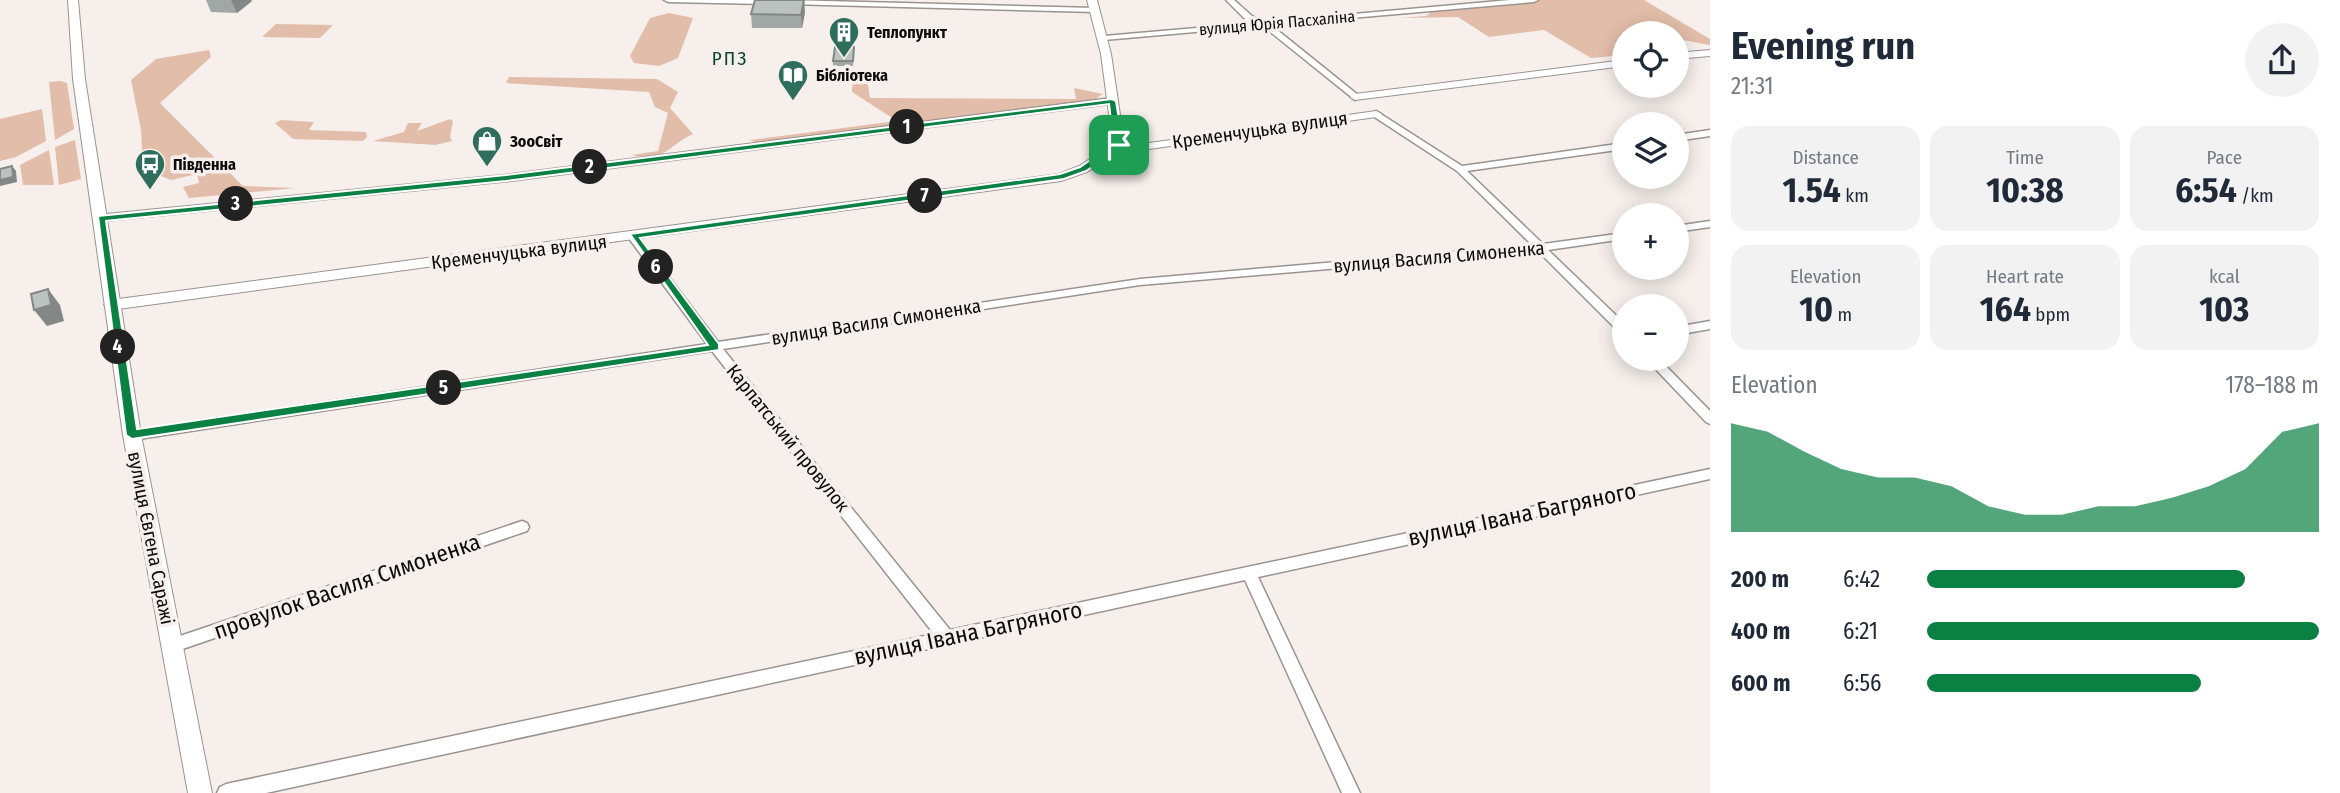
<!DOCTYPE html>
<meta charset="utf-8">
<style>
body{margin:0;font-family:"Fira Sans Condensed",sans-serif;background:#f2f2f3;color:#1f2937;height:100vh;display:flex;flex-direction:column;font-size:26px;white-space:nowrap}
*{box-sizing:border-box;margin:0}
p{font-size:23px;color:#747a83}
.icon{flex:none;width:38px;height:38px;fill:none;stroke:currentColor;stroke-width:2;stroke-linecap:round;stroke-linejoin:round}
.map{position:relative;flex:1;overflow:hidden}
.side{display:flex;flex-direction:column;background:#fff;width:630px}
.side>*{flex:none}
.tools{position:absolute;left:1612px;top:21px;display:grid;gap:14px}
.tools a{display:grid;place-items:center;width:77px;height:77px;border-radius:50%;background:#fff;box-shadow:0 4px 18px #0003;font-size:35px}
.pin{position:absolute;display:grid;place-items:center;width:60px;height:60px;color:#fff;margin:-30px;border-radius:14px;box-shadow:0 4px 10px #0006}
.km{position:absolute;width:35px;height:35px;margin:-18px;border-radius:50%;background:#222;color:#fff;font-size:19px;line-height:35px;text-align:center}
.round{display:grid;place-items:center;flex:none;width:74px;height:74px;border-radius:37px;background:#f2f2f3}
.head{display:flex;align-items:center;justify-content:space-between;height:119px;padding:0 21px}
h1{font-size:38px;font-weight:700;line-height:52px}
.stats{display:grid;grid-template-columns:repeat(3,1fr);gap:10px;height:119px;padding:7px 21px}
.stats div{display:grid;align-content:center;border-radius:18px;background:#f2f2f3;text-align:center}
.stats b{font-size:35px;font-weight:700}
.stats small{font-size:19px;font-weight:400}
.stats p{font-size:19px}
.chart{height:196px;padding:14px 21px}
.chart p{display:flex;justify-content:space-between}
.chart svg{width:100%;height:126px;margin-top:7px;fill:#0b8043;opacity:.7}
ul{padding:0 21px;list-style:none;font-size:23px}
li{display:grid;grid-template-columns:112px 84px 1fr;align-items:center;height:52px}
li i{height:18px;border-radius:9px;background:#0b8043}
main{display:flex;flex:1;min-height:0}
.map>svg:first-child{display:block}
.green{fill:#e2bda9}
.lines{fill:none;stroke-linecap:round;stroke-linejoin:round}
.minor-casing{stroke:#9a9490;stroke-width:3}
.tertiary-casing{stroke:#9a9490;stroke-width:2}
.secondary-casing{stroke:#9a9490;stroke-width:2}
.minor{fill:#fff;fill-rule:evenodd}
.tertiary{fill:#fff;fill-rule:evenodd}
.secondary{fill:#fff;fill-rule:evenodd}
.wall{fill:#a1a7a4}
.shaded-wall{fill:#838886}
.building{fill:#bbc2bf;stroke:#838886;stroke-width:2}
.route{fill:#0b8043;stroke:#fff;stroke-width:2;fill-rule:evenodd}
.labels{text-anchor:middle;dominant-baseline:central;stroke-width:7;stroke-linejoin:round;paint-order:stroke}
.far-street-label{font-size:16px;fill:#0e0c0b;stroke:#f6efeb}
.far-poi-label{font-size:16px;font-weight:bold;fill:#0e0c0b;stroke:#f6efeb;text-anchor:start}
.far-quarter-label{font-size:19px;letter-spacing:2px;fill:#0e4436;stroke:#f6efeb}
.street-label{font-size:19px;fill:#0e0c0b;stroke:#f6efeb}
.near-street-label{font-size:23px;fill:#0e0c0b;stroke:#f6efeb}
</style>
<main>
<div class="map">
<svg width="1710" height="793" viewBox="0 0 1710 793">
<rect width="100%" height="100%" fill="#f6efeb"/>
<!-- green -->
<path class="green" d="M 1534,0 L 1644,0 L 1710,39 L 1710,45 L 1677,39 L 1676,33 L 1624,33 L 1624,55 L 1591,58 L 1544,30 L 1489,37 L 1458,17 L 1400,18 L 1426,16 L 1433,11 Z
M 669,13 L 693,18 L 678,58 L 659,66 L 634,63 L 630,56 L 650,18 Z
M 276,24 L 333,25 L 320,38 L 262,37 Z
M 209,50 L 211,57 L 160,103 L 243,186 L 296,188 L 189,198 L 183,187 L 199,183 L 197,174 L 171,180 L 143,169 L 141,130 L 131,80 L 156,59 Z
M 853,73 L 866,73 L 870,98 L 1076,99 L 1074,88 L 1103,94 L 1092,101 L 759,144 L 750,140 L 897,121 L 852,92 Z
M 509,77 L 657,79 L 678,92 L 670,108 L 693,134 C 667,146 665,163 632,155 L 658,151 L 668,113 L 655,107 L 649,92 L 506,83 Z
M 60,81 L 67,83 L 74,129 L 55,140 L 49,82 Z
M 42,109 L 46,141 L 16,157 L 0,161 L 0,119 Z
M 450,119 L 453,121 L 450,137 L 452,141 L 435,145 L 373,141 L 404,132 L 408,123 L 422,123 L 417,131 Z
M 281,120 L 314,122 L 309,130 L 366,132 L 367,137 L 363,141 L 293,139 L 275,123 Z
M 75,140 L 81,179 L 59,185 L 55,147 Z
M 49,150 L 54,185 L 23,185 L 20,165 Z"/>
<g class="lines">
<!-- minor casing -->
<g class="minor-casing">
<path id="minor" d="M 664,0 L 770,0 L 773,2 L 769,4 L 668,2 Z
M 786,0 L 1095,8 L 1099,10 L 1095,12 L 787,4 L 783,2 Z
M 1226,0 L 1234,0 L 1252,16 L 1265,22 L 1510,0 L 1538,0 L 1534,2 L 1271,25 L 1358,95 L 1359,97 L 1355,100 L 1263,26 L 1104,40 L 1100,38 L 1104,36 L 1254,23 L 1246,20 Z
M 1113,98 L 1116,99 L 1116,103 L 507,181 L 101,221 L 96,218 L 101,215 L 507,175 Z
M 1376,111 L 1462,166 L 1624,143 L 1624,149 L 1467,171 L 1543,244 L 1624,233 L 1624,239 L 1548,250 L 1624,323 L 1624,334 L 1620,333 L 1538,251 L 1140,285 L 723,349 L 950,630 L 1710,469 L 1710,479 L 1258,577 L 1360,793 L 1342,793 L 1245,580 L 266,793 L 217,793 L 220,787 L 226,784 L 934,634 L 712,351 L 132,440 L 127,438 L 126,435 L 127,432 L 707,344 L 628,237 L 633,234 L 637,235 L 718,342 L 1140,279 L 1532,245 L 1457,171 L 1373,116 L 1372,114 Z
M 1710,130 L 1710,136 L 1676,141 L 1676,135 Z
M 1710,221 L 1710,227 L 1676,232 L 1676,226 Z
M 1710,321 L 1710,329 L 1676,335 L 1676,327 Z
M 1646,359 L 1659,359 L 1710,411 L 1710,424 L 1706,422 Z
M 522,521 L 527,523 L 529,527 L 527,531 L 171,653 L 166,651 L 163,646 L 166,641 L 171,639 Z"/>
</g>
<!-- tertiary casing -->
<g class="tertiary-casing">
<path id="tertiary" d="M 1087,0 L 1097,0 L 1111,54 L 1124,142 L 1142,144 L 1376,111 L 1382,114 L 1376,117 L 1142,150 L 1121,149 L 1087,172 L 1061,181 L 111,310 L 104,305 L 111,300 L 1059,174 L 1079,166 L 1113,144 L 1101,54 Z
M 1710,50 L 1710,56 L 1676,59 L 1676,53 Z
M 1624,60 L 1624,66 L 1355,100 L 1350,97 L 1355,94 Z"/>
</g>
<!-- secondary casing -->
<g class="secondary-casing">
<path id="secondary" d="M 68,0 L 78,0 L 85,79 L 141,435 L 212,793 L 188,793 L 123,435 L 73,79 Z"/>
</g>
<!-- minor -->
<use href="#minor" class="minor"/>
<!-- tertiary -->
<use href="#tertiary" class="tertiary"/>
<!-- secondary -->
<use href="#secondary" class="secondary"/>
</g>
<!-- wall -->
<path class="wall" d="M 206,0 L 251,0 L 252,1 L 237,13 L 211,12 Z
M 805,12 L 802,28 L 752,28 L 751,14 Z
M 854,47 L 853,66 L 833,66 L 833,61 Z"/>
<!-- shaded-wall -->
<path class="shaded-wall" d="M 231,0 L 251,0 L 252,1 L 237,13 Z
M 804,0 L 805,12 L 802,28 L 801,15 Z
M 12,166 L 16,171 L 17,182 L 0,186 L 0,180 Z
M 48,289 L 60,305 L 64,321 L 47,326 L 34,310 Z"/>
<!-- building -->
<path class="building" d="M 755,0 L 804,0 L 801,15 L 751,14 Z
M 835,47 L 854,47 L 853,61 L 833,61 Z
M 12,166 L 13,177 L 0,180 L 0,169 Z
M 48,289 L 51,305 L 34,310 L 31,294 Z"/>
<!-- route -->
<path class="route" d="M 1112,99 L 1116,101 L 1123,145 L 1086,171 L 1064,179 L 640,238 L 719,344 L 719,350 L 132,439 L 126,435 L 98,216 L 506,175 ZM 1109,104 L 1114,144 L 1080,167 L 1060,174 L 630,234 L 708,345 L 137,429 L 106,221 L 506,181 Z"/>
<!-- icons -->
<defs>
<g id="building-pin" transform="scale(1.575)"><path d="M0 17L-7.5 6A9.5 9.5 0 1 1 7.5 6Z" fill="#2f6e5c" stroke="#f6efeb"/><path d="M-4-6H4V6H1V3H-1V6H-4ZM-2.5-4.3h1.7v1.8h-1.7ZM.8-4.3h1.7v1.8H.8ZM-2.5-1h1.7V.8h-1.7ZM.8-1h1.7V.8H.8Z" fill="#fff"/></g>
<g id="library-pin" transform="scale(1.575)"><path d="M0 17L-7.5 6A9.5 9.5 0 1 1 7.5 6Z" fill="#2f6e5c" stroke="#f6efeb"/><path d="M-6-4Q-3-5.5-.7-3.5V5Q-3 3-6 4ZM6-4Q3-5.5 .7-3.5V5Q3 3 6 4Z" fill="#fff"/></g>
<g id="shop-pin" transform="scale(1.575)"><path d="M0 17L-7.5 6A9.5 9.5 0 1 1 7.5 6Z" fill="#2f6e5c" stroke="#f6efeb"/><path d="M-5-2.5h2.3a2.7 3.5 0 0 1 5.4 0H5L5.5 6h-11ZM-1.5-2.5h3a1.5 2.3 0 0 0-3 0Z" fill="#fff"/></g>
<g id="bus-pin" transform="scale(1.575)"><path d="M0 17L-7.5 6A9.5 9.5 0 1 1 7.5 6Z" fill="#2f6e5c" stroke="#f6efeb"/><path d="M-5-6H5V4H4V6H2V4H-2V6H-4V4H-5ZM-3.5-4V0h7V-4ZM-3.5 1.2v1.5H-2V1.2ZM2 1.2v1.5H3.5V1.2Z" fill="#fff"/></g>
</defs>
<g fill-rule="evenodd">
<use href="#building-pin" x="844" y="32"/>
<use href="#library-pin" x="793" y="75"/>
<use href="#shop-pin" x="487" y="141"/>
<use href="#bus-pin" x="150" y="164"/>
</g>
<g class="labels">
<!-- far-street labels -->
<g class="far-street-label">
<text transform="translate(1277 23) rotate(-5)">вулиця Юрія Пасхаліна</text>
</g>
<!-- far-poi labels -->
<g class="far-poi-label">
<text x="867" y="32">Теплопункт</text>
<text x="816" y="75">Бібліотека</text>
<text x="510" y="141">ЗооСвiт</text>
<text x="173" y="164">Південна</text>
</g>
<!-- far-quarter labels -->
<g class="far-quarter-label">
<text x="730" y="58">РПЗ</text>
</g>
<!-- street labels -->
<g class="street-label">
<text transform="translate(1260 130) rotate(-8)">Кременчуцька вулиця</text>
<text transform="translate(519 252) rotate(-7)">Кременчуцька вулиця</text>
<text transform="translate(1439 257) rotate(-5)">вулиця Василя Симоненка</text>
<text transform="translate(876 322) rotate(-9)">вулиця Василя Симоненка</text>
<text transform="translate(788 438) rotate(51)">Карпатський провулок</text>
<text transform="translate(151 538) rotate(79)">вулиця Євгена Саражі</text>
</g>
<!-- near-street labels -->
<g class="near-street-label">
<text transform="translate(1522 514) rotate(-12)">вулиця Івана Багряного</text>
<text transform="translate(347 586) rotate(-19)">провулок Василя Симоненка</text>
<text transform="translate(968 633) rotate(-12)">вулиця Івана Багряного</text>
</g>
</g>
</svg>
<div class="tools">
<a><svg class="icon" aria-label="locate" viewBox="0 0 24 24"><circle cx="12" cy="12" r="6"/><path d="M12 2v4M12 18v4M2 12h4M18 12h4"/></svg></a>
<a><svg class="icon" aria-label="layers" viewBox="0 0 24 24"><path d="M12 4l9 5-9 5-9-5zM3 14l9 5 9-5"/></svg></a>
<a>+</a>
<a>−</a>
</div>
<div class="pin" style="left:1119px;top:145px;background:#1e9e55"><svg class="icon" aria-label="arrive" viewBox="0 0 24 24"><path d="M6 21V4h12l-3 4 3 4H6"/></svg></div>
<b class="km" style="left:907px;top:127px">1</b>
<b class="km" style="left:590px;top:167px">2</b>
<b class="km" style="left:236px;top:204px">3</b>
<b class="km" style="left:118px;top:347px">4</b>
<b class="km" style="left:444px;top:388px">5</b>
<b class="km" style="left:656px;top:267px">6</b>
<b class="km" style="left:925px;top:196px">7</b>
</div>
<section class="side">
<div class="head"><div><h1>Evening run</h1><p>21:31</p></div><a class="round"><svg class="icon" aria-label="share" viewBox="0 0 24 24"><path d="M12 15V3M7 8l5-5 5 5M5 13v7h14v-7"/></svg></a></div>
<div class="stats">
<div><p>Distance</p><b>1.54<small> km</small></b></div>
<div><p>Time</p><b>10:38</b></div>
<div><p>Pace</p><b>6:54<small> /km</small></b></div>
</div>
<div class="stats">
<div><p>Elevation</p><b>10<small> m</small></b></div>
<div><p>Heart rate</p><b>164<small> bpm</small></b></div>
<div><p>kcal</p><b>103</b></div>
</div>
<div class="chart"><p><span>Elevation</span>178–188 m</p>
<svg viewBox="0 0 160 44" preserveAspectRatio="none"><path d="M0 44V6L10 9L20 16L30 22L40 25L50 25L60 28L70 35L80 38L90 38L100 35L110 35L120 32L130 28L140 22L150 9L160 6V44z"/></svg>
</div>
<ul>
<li><b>200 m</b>6:42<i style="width:81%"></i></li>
<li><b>400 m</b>6:21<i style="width:100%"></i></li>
<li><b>600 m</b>6:56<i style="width:70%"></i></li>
</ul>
</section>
</main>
